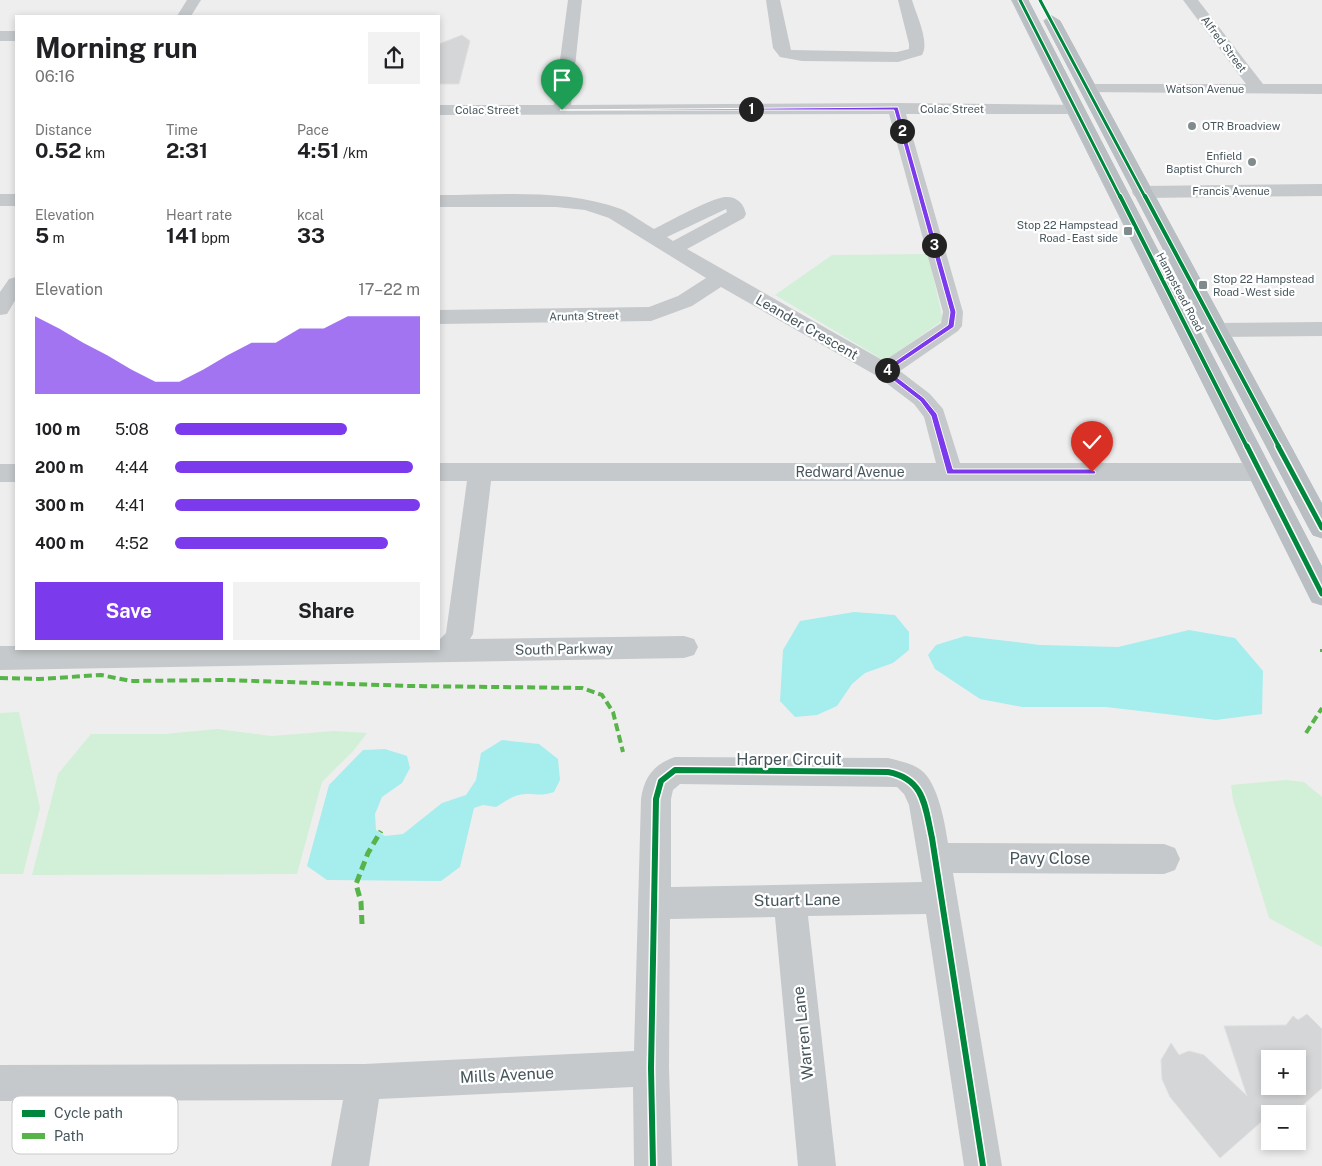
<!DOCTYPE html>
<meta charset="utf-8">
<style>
body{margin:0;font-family:"Public Sans",sans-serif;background:#f2f2f2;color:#202124;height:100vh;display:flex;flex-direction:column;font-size:19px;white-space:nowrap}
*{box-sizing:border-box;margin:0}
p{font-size:16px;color:#757577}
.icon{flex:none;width:28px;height:28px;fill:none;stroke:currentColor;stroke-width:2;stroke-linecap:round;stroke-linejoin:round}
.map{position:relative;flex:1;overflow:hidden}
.sheet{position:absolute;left:15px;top:15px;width:425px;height:635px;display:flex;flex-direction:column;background:#fff;border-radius:0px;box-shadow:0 2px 8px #0003}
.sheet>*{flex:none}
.buttons{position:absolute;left:1261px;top:1050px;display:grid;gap:10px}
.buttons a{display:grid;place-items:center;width:45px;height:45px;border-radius:0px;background:#fff;box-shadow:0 2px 8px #0003;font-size:25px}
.pin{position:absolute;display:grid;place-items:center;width:42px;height:42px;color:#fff;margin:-51px -21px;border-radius:50% 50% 50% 0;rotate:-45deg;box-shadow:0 0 5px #0007}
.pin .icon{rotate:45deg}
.km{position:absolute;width:25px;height:25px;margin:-12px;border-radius:50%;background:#222;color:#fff;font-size:14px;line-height:25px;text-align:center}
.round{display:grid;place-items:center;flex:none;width:52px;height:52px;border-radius:0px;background:#f2f2f2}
.headline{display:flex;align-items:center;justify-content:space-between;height:85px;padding:0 20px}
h1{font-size:28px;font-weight:700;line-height:38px}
.figures{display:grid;grid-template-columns:repeat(3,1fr);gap:8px;height:85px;padding:5px 20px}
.figures div{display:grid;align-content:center}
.figures b{font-size:21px;font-weight:700}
.figures small{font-size:14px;font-weight:400}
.figures p{font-size:14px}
.chart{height:140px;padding:10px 20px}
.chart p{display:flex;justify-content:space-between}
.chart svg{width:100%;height:90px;margin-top:5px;fill:#7c3aed;opacity:.7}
.button{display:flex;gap:10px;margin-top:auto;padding:10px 20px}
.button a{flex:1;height:58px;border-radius:0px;background:#7c3aed;color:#fff;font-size:20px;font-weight:700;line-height:58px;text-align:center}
.button a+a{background:#f2f2f2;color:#202124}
ul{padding:0 20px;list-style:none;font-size:16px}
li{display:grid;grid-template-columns:80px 60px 1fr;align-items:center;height:38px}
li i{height:12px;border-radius:6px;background:#7c3aed}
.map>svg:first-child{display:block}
.green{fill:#d2efd7}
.water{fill:#a6eded}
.building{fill:#d5d6d7;stroke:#e0e0e1;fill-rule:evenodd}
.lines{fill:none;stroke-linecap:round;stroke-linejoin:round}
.highway-casing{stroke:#b3babe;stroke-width:1}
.minor{fill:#c5c9cb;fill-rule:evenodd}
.highway{fill:#b8bec2;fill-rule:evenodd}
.quiet-far1{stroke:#57b448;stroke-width:4;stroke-dasharray:8 4;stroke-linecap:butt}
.quiet{stroke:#57b448;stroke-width:5;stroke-dasharray:9 5;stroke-linecap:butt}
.cycleway-far3-casing{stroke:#fff;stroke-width:5}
.cycleway-far2-casing{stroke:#fff;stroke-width:6}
.cycleway-far1-casing{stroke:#fff;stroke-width:8}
.cycleway-casing{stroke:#fff;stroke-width:9}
.cycleway-far3{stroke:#00873e;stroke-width:3}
.cycleway-far2{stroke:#00873e;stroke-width:4}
.cycleway-far1{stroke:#00873e;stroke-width:5}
.cycleway{stroke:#00873e;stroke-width:6}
.route{fill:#7c3aed;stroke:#fff}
.poi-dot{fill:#808b8e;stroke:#fff;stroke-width:2}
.labels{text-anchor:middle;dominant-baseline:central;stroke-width:4.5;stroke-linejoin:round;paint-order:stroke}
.far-street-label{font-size:11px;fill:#45555b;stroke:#fff}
.far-poi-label{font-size:11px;fill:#45555b;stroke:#fff;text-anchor:start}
.street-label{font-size:14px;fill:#45555b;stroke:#fff}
.near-street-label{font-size:16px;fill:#45555b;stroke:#fff}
.key{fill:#fff;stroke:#c7ccce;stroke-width:1}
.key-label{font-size:14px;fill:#45555b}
</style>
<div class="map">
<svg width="1322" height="1166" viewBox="0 0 1322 1166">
<rect width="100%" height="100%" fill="#efeeee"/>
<!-- green -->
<path class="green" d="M 928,254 L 943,320 L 885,361 L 775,295 L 832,255 Z
M 19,712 L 40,808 L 23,874 L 0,874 L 0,713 Z
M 217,729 L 272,736 L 334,731 L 367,733 L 354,750 L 322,782 L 297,874 L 32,875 L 58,774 L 91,734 L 165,734 Z
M 1286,780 L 1304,782 L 1322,797 L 1322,947 L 1269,918 L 1233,800 L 1231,785 Z"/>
<!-- water -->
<path class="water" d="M 854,612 L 895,615 L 909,632 L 909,650 L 893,663 L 865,673 L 852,684 L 837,706 L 817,715 L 795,717 L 780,701 L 783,650 L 800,621 Z
M 1189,630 L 1235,638 L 1263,671 L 1262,714 L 1216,720 L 1106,707 L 1022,707 L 980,699 L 935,669 L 928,655 L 936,645 L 965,636 L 1040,645 L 1118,647 Z
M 502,740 L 539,744 L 558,759 L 560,780 L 554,792 C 541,796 539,794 526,794 C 515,794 505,801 496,807 L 483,805 L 474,808 L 460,867 L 441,881 L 327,880 L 307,866 L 329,785 L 363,750 L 385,749 L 407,756 L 410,768 L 402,783 L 382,797 L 375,814 L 376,830 L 385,836 L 403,834 L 442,803 L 466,795 L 476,780 L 481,753 Z"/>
<!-- building -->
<path class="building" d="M 462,35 L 470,41 L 459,84 L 439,84 L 439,44 Z
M 1307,1014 L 1322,1029 L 1322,1088 L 1293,1114 L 1270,1114 L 1220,1158 L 1170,1097 L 1162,1079 L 1161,1060 L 1171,1043 L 1179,1055 L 1189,1051 L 1204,1055 L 1247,1096 L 1224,1026 L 1286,1025 L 1293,1016 L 1298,1020 ZM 1270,1059 L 1298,1059 L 1298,1086 L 1270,1086 Z"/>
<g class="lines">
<!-- highway casing -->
<g class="highway-casing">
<path id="highway" d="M 1012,0 L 1028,0 L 1322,567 L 1322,605 L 1312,602 L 1308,594 Z
M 1052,16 L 1060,21 L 1322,504 L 1322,538 L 1313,535 L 1309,528 L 1044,21 Z"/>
</g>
<!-- minor -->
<path class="minor" d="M 187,0 L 201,0 L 191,16 L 177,16 Z
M 568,0 L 582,0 L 571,105 L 896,103 L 1082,105 L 1084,109 L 1082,113 L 1076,114 L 906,114 L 963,312 L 962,326 L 958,331 L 900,371 L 930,394 L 943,409 L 960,463 L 1261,463 L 1269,466 L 1273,472 L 1269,478 L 1261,481 L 491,481 L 473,634 L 470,639 L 684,636 L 694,639 L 698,647 L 694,655 L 684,658 L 0,670 L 0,646 L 16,646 L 16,649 L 439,649 L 439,640 L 446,633 L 467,481 L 439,481 L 439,463 L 936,463 L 924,417 L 914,404 L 877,376 L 721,287 L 692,306 L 651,321 L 439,324 L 439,310 L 649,307 L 678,296 L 706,278 L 609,218 L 585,210 L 556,207 L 439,207 L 439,195 C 499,195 564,188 621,209 C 632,214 643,223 654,229 C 668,222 711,198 725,197 C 737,196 744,204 746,214 L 744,218 L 687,249 L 884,361 L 941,323 L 943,312 L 889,114 L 439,115 L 439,105 L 554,105 ZM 726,209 L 727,212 L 673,241 L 667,237 Z
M 766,0 L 780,0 L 791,50 L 897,52 L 909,49 L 909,44 L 898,0 L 912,0 C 916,14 930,42 922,55 L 898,62 L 802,61 L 780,57 L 773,48 Z
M 1183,0 L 1198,0 L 1263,84 L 1322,84 L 1322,94 L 1082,92 L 1080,89 L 1082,86 L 1088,84 L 1246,84 Z
M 0,31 L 16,31 L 16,41 L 0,41 Z
M 1322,184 L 1322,196 L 1141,198 L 1134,196 L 1132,192 L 1134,188 L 1141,186 Z
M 0,194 L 16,194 L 16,206 L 0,206 Z
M 16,277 L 16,299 L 7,314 L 0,315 L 0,292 L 9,279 Z
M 1322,322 L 1322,336 L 1217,337 L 1210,335 L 1206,330 L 1210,325 L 1217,323 Z
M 0,464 L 16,464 L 16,482 L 0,482 Z
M 675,757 L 888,758 C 899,761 912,763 921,770 C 938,783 945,823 948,843 L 1164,844 L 1175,848 L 1180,859 L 1175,870 L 1164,874 L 953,873 L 1002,1166 L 964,1166 L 926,914 L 808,916 L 836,1166 L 798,1166 L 775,917 L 670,919 L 669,1068 L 672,1166 L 634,1166 L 633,1087 L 379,1099 L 369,1166 L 331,1166 L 343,1100 L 0,1101 L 0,1065 L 364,1064 L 634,1051 L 641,799 C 644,777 654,764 675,757 ZM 680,784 L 897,787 L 904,794 L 909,805 L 922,882 L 671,887 L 671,799 L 673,790 Z"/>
<!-- highway -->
<use href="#highway" class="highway"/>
<!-- quiet-far1 -->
<path class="quiet-far1" d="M 1322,649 L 1322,652
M 0,678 L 39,679 L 101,675 L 131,681 L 224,680 L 411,686 L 582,688 L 602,695 L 613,712 L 623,752
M 1306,733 L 1322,708"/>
<!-- quiet -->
<path class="quiet" d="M 362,924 L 361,902 L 356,884 L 368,853 L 381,831"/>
<!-- cycleway-far3 casing -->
<g class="cycleway-far3-casing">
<path id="cycleway-far3" d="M 1020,0 L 1120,197
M 1040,0 L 1145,197"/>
</g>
<!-- cycleway-far2 casing -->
<g class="cycleway-far2-casing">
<path id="cycleway-far2" d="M 1120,196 L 1247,447
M 1145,196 L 1279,447"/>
</g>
<!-- cycleway-far1 casing -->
<g class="cycleway-far1-casing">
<path id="cycleway-far1" d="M 1247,446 L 1322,594
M 1278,446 L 1322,528"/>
</g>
<!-- cycleway casing -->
<g class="cycleway-casing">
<path id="cycleway" d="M 653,1166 L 651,1068 L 656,799 L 661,781 L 675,770 L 888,772 C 925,779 925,807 932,838 L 983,1166"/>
</g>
<!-- cycleway-far3 -->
<use href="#cycleway-far3" class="cycleway-far3"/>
<!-- cycleway-far2 -->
<use href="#cycleway-far2" class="cycleway-far2"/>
<!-- cycleway-far1 -->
<use href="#cycleway-far1" class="cycleway-far1"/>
<!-- cycleway -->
<use href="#cycleway" class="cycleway"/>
</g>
<!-- route -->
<path class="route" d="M 898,107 L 956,312 L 954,327 L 889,371 L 924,398 L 937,414 L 953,469 L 1092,469 L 1096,472 L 1095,474 L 947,474 L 931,416 L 920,401 L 881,371 L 948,325 L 950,312 L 894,110 L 560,110 Z"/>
<!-- markers -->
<g class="poi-dot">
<circle cx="1192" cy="126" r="5"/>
<circle cx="1252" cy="162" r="5"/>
<rect x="1123" y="226" width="10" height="10" rx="2.5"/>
<rect x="1198" y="280" width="10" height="10" rx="2.5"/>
</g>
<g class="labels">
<!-- far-street labels -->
<g class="far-street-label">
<text transform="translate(1224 44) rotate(53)">Alfred Street</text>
<text x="1205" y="89">Watson Avenue</text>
<text x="952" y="109">Colac Street</text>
<text x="487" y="110">Colac Street</text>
<text x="1231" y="191">Francis Avenue</text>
<text transform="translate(1180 292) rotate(62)">Hampstead Road</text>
<text transform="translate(584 316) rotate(-1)">Arunta Street</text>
</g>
<!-- far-poi labels -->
<g class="far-poi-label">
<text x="1202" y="126">OTR Broadview</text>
<text x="1242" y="156" text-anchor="end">Enfield<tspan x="1242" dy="13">Baptist Church</tspan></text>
<text x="1118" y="225" text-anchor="end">Stop 22 Hampstead<tspan x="1118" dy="13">Road - East side</tspan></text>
<text x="1213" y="279">Stop 22 Hampstead<tspan x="1213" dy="13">Road - West side</tspan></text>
</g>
<!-- street labels -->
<g class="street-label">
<text transform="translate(807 327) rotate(30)">Leander Crescent</text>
<text x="850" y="472">Redward Avenue</text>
<text transform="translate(564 649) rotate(-1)">South Parkway</text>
</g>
<!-- near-street labels -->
<g class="near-street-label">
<text x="789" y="759">Harper Circuit</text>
<text x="1050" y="858">Pavy Close</text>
<text transform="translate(797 900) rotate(-1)">Stuart Lane</text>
<text transform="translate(803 1033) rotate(-96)">Warren Lane</text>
<text transform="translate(507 1075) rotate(-3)">Mills Avenue</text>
</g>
</g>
<!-- legend -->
<rect x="12" y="1096" width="166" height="58" rx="8" class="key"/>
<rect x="22" y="1110" width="23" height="7" fill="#00873e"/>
<rect x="22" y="1133" width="23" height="6" fill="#57b448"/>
<g class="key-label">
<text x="54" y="1118">Cycle path</text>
<text x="54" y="1141">Path</text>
</g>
</svg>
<div class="buttons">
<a>+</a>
<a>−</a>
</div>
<div class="pin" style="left:562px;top:110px;background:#1e9e55"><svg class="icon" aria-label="arrive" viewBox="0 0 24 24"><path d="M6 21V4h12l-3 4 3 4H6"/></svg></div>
<div class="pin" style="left:1092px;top:472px;background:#d93025"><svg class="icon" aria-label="check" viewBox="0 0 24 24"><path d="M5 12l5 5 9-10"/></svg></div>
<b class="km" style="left:751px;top:109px">1</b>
<b class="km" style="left:902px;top:131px">2</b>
<b class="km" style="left:934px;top:245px">3</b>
<b class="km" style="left:887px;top:370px">4</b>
<section class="sheet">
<div class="headline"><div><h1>Morning run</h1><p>06:16</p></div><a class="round"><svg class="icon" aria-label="share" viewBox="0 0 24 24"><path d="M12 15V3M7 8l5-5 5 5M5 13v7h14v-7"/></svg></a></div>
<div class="figures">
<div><p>Distance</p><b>0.52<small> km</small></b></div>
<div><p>Time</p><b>2:31</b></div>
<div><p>Pace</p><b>4:51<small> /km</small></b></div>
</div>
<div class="figures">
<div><p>Elevation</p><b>5<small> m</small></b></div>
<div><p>Heart rate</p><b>141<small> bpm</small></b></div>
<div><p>kcal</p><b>33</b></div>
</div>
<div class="chart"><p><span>Elevation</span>17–22 m</p>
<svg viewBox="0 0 160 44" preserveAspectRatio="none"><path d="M0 44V6L10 12L20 19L30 25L40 32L50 38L60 38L70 32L80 25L90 19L100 19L110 12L120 12L130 6L140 6L150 6L160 6V44z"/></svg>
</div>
<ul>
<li><b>100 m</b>5:08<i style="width:70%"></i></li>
<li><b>200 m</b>4:44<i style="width:97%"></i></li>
<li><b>300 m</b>4:41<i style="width:100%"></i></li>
<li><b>400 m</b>4:52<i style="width:87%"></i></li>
</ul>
<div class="button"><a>Save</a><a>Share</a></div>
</section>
</div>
